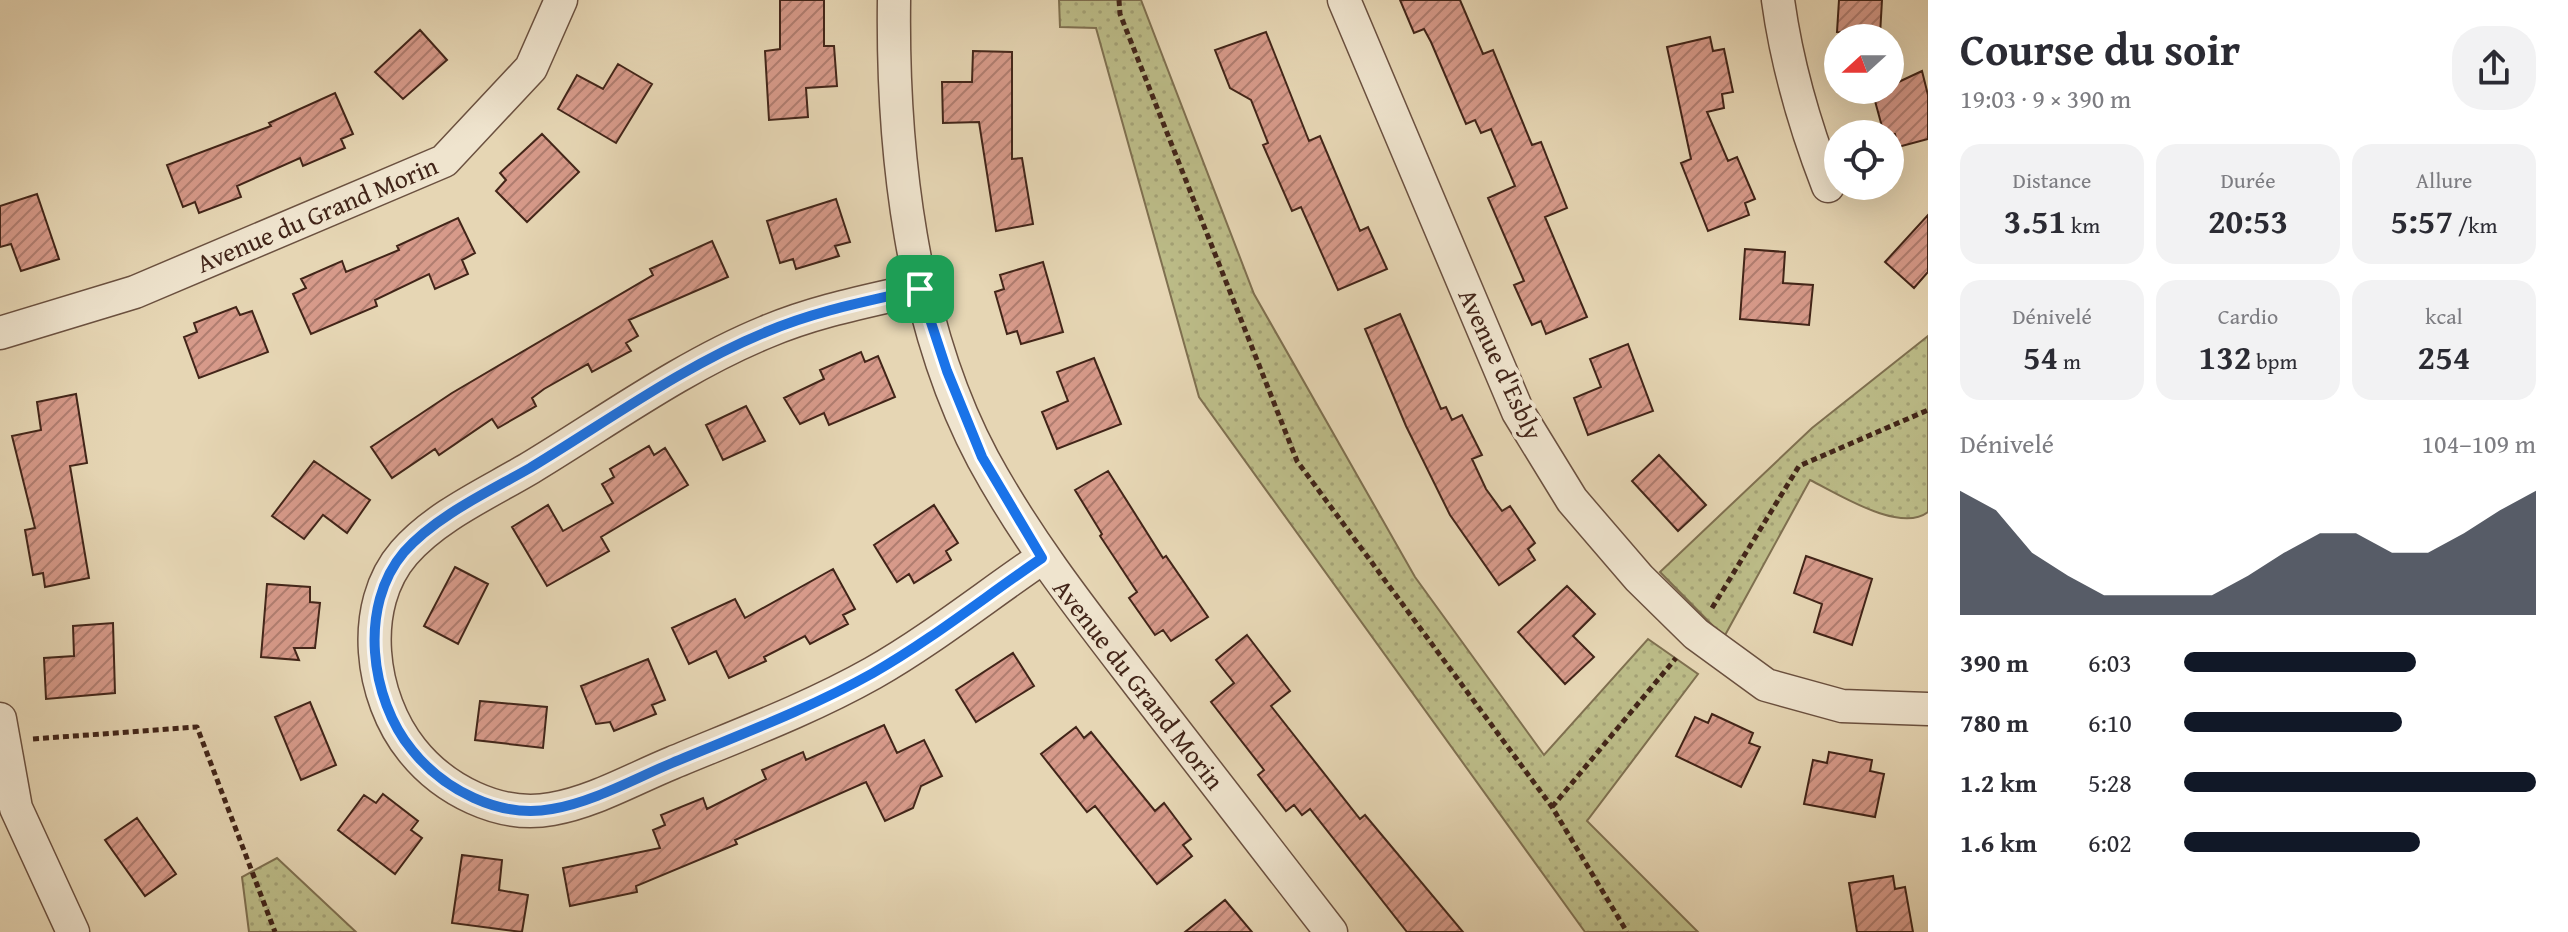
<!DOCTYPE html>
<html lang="fr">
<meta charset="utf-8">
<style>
body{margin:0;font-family:"Gentium Book Plus",serif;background:#f2f2f3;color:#2b2b33;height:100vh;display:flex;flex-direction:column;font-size:30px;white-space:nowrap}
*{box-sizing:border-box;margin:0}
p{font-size:26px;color:#7c7c81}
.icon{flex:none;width:44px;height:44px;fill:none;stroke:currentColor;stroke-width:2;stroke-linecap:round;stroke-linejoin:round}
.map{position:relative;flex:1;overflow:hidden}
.details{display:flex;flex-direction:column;background:#fff;width:640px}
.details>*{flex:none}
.needle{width:52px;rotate:249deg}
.buttons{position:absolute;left:1824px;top:24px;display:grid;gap:16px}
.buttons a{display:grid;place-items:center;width:80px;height:80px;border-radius:50%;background:#fff;box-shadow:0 8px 32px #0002;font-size:40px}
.pin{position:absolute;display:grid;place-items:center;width:68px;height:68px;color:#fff;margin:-34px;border-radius:16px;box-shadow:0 4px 12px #0006}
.round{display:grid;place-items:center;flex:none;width:84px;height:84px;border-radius:32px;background:#f2f2f3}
.overview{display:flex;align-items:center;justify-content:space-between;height:136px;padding:0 32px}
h1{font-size:44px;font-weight:600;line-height:60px}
.metrics{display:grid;grid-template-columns:repeat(3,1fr);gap:12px;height:136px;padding:8px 32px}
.metrics div{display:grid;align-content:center;border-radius:20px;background:#f2f2f3;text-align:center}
.metrics b{font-size:34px;font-weight:600}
.metrics small{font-size:22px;font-weight:400}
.metrics p{font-size:22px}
.chart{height:224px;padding:16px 32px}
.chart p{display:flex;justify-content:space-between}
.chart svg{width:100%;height:144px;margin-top:8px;fill:#111827;opacity:.7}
ul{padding:0 32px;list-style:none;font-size:26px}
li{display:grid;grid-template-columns:128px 96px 1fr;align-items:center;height:60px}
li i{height:20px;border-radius:10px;background:#111827}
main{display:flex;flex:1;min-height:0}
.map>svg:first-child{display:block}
.grass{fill:url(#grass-dots);stroke:#7f7050;stroke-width:2}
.building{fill:url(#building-hatch);stroke:#422519;stroke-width:2}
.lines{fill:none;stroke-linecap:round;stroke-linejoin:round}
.minor-casing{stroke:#6b5140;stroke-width:35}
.path{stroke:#422519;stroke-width:5;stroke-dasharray:6 4;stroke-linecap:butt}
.minor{stroke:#efe4ce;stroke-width:32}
.route-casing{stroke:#fff;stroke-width:16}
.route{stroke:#1a73e8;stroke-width:10}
.labels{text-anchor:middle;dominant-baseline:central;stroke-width:8;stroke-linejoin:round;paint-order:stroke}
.street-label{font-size:26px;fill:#422519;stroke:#efe4ce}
</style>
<main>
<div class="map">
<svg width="1928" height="932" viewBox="0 0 1928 932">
<defs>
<pattern id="grass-dots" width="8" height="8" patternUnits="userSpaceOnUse" patternTransform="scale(2)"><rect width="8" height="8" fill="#bcbc88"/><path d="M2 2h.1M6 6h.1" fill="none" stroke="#a3a175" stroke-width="1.8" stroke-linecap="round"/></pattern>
<pattern id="building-hatch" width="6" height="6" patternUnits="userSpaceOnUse" patternTransform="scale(2)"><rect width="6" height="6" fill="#d79a8a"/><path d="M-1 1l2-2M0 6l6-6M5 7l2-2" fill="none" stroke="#b07d70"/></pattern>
</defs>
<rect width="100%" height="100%" fill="#e6d6b4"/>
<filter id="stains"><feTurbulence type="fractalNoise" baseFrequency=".0025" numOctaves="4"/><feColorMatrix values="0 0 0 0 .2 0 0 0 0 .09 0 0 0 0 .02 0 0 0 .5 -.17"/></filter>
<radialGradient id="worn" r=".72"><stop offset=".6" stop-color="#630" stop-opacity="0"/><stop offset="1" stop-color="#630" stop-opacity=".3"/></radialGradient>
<!-- grass -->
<path class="grass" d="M 1059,0 L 1141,0 L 1254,294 L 1415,577 L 1544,755 L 1648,639 L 1698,674 L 1587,821 L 1698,932 L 1585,932 L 1199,397 L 1096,28 L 1060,27 Z
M 1928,336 L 1928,512 C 1900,534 1837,493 1810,480 L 1724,637 L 1660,572 L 1812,428 Z
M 277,858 L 356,932 L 249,932 L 242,877 Z"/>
<!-- building -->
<path class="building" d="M 780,0 L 824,0 L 824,46 L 834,46 L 837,86 L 806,88 L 808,117 L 769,120 L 765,51 L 780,49 Z
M 1400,0 L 1460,0 L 1483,54 L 1493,50 L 1532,145 L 1541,142 L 1567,208 L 1545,217 L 1587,317 L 1546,334 L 1541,321 L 1532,325 L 1514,285 L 1524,281 L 1488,198 L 1515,186 L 1491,129 L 1481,133 L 1475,120 L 1466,124 L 1431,42 L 1424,29 L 1414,33 Z
M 1839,0 L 1882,0 L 1880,35 L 1837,32 Z
M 420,30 L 447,60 L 403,99 L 375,72 Z
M 1266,32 L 1309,141 L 1320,136 L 1360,231 L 1368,227 L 1387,269 L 1338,290 L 1301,207 L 1292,211 L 1263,145 L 1268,143 L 1251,100 L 1230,88 L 1215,50 Z
M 1710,37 L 1713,51 L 1724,49 L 1733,92 L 1722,94 L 1724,108 L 1707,112 L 1728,161 L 1737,157 L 1755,199 L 1745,203 L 1749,215 L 1708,231 L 1681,163 L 1691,159 L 1667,47 Z
M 973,51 L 1012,52 L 1012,159 L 1022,158 L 1033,224 L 996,231 L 979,122 L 943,123 L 942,82 L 972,82 Z
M 618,64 L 652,84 L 616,143 L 558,109 L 577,75 L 603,89 Z
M 1922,71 L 1928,95 L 1928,139 L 1898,147 L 1895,134 L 1884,134 L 1872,90 L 1890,90 L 1890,86 Z
M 335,93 L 353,134 L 341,139 L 345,148 L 303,166 L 300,158 L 237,186 L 241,197 L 199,213 L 195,202 L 183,207 L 167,165 L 271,126 L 269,123 Z
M 542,134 L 579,172 L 527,222 L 496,191 L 506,180 L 500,173 Z
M 37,194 L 59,259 L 21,271 L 11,244 L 0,247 L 0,206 Z
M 836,199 L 850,242 L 835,246 L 839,256 L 796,269 L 793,259 L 780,263 L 767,221 Z
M 1928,215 L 1928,272 L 1914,288 L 1885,262 Z
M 458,218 L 475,253 L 462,260 L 468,274 L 435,289 L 429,274 L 375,300 L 377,306 L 311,334 L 293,294 L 306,288 L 301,279 L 342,261 L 346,272 L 399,250 L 397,246 Z
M 712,241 L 728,277 L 629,320 L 638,336 L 626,343 L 631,351 L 592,372 L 588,364 L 544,389 L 532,398 L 536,406 L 498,428 L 492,419 L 439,455 L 435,449 L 392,478 L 371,447 L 452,393 L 653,275 L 650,269 Z
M 1745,249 L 1785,252 L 1783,283 L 1813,285 L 1809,325 L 1740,319 Z
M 1043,262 L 1063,332 L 1021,344 L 1017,331 L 1007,334 L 995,292 L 1004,289 L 1000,275 Z
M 236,307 L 240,315 L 252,311 L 268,352 L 199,378 L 184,337 L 197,332 L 194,323 Z
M 1400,314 L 1441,409 L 1446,407 L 1452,420 L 1462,415 L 1482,455 L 1472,459 L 1486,489 L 1502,511 L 1510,506 L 1535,543 L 1528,549 L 1535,560 L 1499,585 L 1450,515 L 1406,426 L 1365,329 Z
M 1628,344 L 1653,411 L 1588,435 L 1574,398 L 1601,387 L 1590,359 Z
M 861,352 L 865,362 L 878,356 L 895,397 L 829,425 L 824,413 L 800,424 L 784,398 L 824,379 L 820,370 Z
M 1094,358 L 1121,424 L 1057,449 L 1042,412 L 1068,401 L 1057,372 Z
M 76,394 L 87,463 L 70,466 L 89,578 L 45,587 L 43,573 L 33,575 L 25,530 L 35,528 L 12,436 L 41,430 L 37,402 Z
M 746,406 L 765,441 L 723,460 L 706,425 Z
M 649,446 L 654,455 L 665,448 L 688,485 L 601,537 L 609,551 L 547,586 L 512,527 L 548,505 L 563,531 L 613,503 L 602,484 L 614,477 L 610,469 Z
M 1659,455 L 1706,505 L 1678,531 L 1632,481 Z
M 314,461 L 370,500 L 347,533 L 323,515 L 304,539 L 272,516 Z
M 1108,471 L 1163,558 L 1166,556 L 1208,617 L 1171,641 L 1163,630 L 1155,635 L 1129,598 L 1137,592 L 1100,536 L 1102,534 L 1075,490 Z
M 934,505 L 958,543 L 946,551 L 951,560 L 914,583 L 909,574 L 897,582 L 874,545 Z
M 1806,556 L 1872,579 L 1852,645 L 1814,632 L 1822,604 L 1794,593 Z
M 455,567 L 488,584 L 458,644 L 424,626 Z
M 833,569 L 855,609 L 843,615 L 848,624 L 810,644 L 805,636 L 764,657 L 766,661 L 729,678 L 716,651 L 689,664 L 672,628 L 735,599 L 745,618 Z
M 267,584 L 310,587 L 310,602 L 320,603 L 315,648 L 294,648 L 299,660 L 261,657 Z
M 1567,586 L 1595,614 L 1573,636 L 1594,657 L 1565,684 L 1518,632 Z
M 113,623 L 115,693 L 46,699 L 44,658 L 74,656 L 73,626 Z
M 1247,635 L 1290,691 L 1271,706 L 1360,819 L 1365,815 L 1463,932 L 1407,932 L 1310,809 L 1302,815 L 1294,805 L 1286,811 L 1258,775 L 1264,770 L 1211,702 L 1234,683 L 1216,660 Z
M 1013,653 L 1034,686 L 976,722 L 956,690 Z
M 648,659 L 665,700 L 652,705 L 656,714 L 614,731 L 610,722 L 596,724 L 581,686 Z
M 480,701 L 547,707 L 543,748 L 475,740 Z
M 310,702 L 336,765 L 301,780 L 275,717 Z
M 1712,714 L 1753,733 L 1749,743 L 1760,747 L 1741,787 L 1676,756 L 1695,717 L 1708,723 Z
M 884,725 L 897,753 L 924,740 L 942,776 L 921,786 L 913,808 L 885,821 L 866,782 L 735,840 L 737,844 L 636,886 L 637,892 L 570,906 L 563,868 L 660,848 L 653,830 L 665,825 L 661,815 L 703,798 L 707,809 L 766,779 L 762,770 L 803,752 L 806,760 Z
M 1076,727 L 1084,738 L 1091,732 L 1155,811 L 1164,803 L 1191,839 L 1183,845 L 1192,856 L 1157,884 L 1095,806 L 1087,812 L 1041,754 Z
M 1829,752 L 1872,760 L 1870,771 L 1884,774 L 1875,817 L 1804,804 L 1813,760 L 1827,763 Z
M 383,794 L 418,821 L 411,830 L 422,838 L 395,874 L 338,830 L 364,795 L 376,803 Z
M 137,818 L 176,874 L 145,896 L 105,840 Z
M 462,855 L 502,860 L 499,890 L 528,895 L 522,932 L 452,923 Z
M 1893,876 L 1895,889 L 1905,887 L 1913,932 L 1857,932 L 1849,883 Z
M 1225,900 L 1252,932 L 1185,932 Z"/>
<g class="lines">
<!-- minor casing -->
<g class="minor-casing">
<path id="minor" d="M 894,0 C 892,151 911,324 983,459 C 1028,542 1085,614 1142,688 C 1205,769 1268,851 1331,932
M 1344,0 L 1518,412 L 1572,500 L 1639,578 L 1696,634 L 1766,685 L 1842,706 L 1928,709
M 1778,0 C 1787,66 1804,124 1828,186
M 920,289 C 868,301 815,311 766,332 C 683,366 606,422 530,468 C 488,493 436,516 404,553 C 358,606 370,698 412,750 C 443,789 499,819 552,809 C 593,802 633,779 672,763 C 739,735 809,709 873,673 C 931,640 986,596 1042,558
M 0,333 L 135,292 L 444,161 L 531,68 L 561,0
M 0,719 L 16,808 L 73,932"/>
</g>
<!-- path -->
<path class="path" d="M 1119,0 L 1120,14 L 1297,461 L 1552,807 L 1627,932
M 1712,608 L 1799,466 L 1928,410
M 33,739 L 197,727 L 275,932
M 1552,807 L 1676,658"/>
<!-- minor -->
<use href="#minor" class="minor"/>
</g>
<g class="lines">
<!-- route casing -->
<g class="route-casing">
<path id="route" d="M 920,289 L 947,371 L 982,457 L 1042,558 C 986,596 931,640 873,673 C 809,709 739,735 672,763 C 634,779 593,802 552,809 C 499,819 443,789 412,750 C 370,699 358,606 404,552 C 436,516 488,492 530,468 C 606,422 683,366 766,332 C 815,311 868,301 920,289 Z"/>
</g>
<!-- route -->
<use href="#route" class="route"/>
</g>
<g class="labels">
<!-- street labels -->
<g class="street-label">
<text transform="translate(317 214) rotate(-23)">Avenue du Grand Morin</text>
<text transform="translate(1501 364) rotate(65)">Avenue d'Esbly</text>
<text transform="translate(1139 684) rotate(52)">Avenue du Grand Morin</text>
</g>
</g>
<rect width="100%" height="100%" filter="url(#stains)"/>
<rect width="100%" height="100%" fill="url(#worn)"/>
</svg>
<div class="buttons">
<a><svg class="needle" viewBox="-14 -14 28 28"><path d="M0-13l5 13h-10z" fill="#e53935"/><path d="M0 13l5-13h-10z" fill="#7c7c81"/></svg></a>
<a><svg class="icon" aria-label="locate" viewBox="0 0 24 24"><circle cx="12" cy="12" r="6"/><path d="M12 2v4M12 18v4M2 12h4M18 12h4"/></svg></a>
</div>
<div class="pin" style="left:920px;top:289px;background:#1e9e55"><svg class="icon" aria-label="arrive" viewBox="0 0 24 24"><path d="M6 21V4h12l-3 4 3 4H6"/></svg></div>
</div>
<section class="details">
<div class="overview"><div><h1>Course du soir</h1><p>19:03 · 9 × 390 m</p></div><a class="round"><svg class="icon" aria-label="share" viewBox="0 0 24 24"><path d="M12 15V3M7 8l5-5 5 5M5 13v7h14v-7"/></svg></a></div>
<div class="metrics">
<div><p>Distance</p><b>3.51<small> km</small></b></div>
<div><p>Durée</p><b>20:53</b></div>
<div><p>Allure</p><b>5:57<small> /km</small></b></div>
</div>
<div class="metrics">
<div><p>Dénivelé</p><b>54<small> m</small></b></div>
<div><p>Cardio</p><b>132<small> bpm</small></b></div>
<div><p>kcal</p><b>254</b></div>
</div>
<div class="chart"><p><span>Dénivelé</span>104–109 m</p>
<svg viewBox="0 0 160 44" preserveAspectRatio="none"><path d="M0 44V6L10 12L20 25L30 32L40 38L50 38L60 38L70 38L80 32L90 25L100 19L110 19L120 25L130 25L140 19L150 12L160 6V44z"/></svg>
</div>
<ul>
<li><b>390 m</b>6:03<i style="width:66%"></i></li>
<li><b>780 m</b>6:10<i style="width:62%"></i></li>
<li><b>1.2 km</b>5:28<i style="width:100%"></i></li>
<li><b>1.6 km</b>6:02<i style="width:67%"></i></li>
</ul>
</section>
</main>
